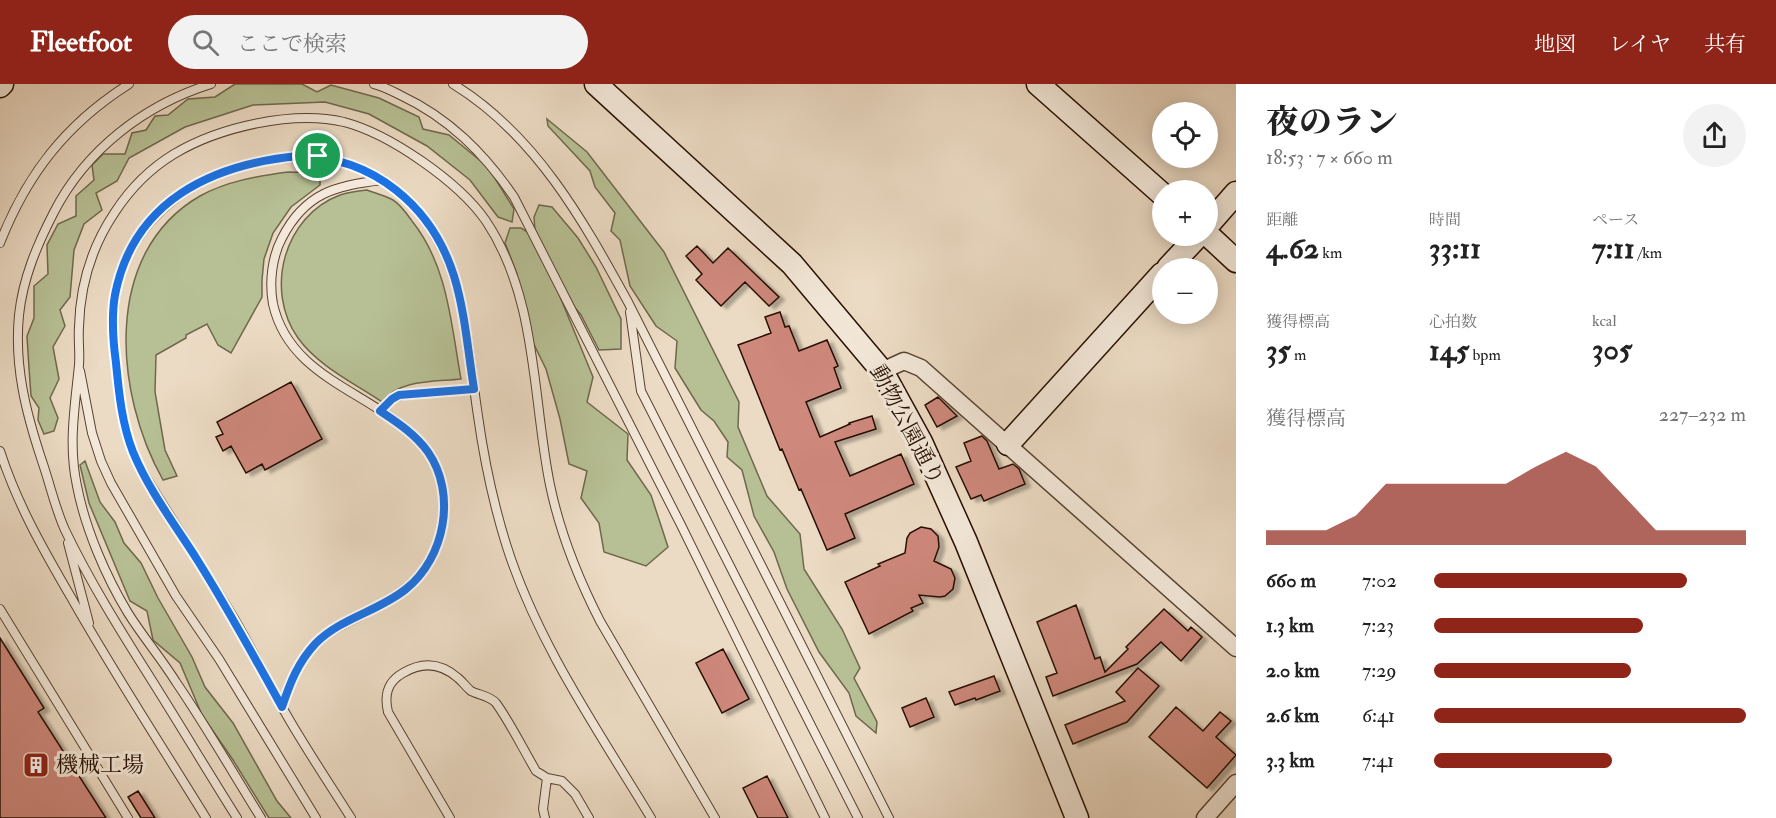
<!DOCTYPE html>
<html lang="ja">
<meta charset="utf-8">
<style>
body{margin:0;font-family:"IM FELL Double Pica","Noto Serif JP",serif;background:#f2f2f2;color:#222;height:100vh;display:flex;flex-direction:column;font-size:22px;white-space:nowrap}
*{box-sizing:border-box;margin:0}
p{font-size:20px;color:#767676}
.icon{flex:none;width:33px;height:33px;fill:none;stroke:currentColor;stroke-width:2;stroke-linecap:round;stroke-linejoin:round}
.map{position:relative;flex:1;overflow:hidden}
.details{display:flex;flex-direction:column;background:#fff;width:540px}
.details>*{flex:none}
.controls{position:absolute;left:1152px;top:18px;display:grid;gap:12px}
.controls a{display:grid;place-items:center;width:66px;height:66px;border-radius:50%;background:#fff;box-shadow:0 3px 15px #0003;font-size:30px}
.pin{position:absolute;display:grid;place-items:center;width:51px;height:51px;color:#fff;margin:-26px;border:3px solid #fff;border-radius:50%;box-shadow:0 2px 6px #0007}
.round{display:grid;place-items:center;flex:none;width:63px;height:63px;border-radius:32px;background:#f2f2f2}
.headline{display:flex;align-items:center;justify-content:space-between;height:102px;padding:0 30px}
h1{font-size:33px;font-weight:800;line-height:45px}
.metrics{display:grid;grid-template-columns:repeat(3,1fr);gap:9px;height:102px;padding:6px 30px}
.metrics div{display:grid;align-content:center}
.metrics b{font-size:30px;font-weight:800}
.metrics small{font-size:16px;font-weight:400}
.metrics p{font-size:16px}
.chart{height:168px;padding:12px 30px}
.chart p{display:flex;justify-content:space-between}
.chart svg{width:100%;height:108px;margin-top:6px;fill:#8f2418;opacity:.7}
ul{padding:0 30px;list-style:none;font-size:20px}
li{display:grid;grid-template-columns:96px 72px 1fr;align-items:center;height:45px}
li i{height:15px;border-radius:8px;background:#8f2418}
header{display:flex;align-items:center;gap:36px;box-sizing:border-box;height:84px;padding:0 30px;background:#8f2418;color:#fff}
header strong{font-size:28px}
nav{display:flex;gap:33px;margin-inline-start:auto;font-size:21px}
.search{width:420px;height:54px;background:#f2f2f2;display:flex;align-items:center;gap:15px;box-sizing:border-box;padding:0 21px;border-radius:33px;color:#767676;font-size:22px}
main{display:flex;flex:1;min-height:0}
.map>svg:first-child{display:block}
.green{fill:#b7c095;stroke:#6f684c;stroke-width:1.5}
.building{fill:#ce887c;stroke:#270f02;stroke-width:1.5;filter:url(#shadow)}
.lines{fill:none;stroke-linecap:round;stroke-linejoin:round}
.lane-casing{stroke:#584232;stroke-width:10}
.street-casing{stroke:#584232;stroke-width:19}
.secondary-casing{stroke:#270f02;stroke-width:25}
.lane{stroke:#f3e8d9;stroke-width:8}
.street{stroke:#f3e8d9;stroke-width:16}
.secondary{stroke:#f3e8d9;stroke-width:22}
.route-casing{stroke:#fff;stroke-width:12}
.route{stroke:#1a73e8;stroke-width:8}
.labels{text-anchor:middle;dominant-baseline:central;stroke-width:6;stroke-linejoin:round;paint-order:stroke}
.street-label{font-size:22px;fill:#270f02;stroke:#f3e8d9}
.poi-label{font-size:22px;fill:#270f02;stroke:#f3e8d9;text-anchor:start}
</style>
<header>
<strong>Fleetfoot</strong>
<div class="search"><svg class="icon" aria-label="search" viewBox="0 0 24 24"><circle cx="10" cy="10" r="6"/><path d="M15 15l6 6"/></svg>ここで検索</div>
<nav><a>地図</a><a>レイヤ</a><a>共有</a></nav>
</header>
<main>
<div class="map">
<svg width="1236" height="734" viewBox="0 0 1236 734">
<defs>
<filter id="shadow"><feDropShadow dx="5.5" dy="3" stdDeviation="1.5" flood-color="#0004"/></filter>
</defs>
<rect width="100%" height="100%" fill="#ecdbc4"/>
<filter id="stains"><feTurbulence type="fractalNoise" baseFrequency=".00333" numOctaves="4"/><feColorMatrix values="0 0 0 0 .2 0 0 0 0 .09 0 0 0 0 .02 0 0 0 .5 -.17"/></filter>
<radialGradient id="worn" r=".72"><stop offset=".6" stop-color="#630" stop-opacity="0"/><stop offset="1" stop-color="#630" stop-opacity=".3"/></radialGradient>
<!-- green -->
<path class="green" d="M 235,0 L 302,0 L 317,8 L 331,1 L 379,14 L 419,33 L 423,45 L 449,51 L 488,83 L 514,125 L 512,138 L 498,133 L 470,96 L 427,62 L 369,30 L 325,18 L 253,21 L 185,43 L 129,74 L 117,97 L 96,109 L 102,126 L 84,140 L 74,166 L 70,213 L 60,226 L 65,242 L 53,263 L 59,295 L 50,314 L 58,334 L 54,347 L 44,350 L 38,336 L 39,324 L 31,312 L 29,284 L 27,252 L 34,234 L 34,202 L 48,190 L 47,161 L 58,140 L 76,132 L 76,112 L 94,96 L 92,81 L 103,70 L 125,70 L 132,49 L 146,46 L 155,32 L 168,31 L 188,15 L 215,13 Z
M 547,35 L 587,68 L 664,168 L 739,318 L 738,343 L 767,412 L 800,450 L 804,485 L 842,545 L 860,584 L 854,594 L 877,638 L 876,649 L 856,632 L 849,609 L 819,568 L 787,505 L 774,468 L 754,432 L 742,386 L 727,373 L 728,358 L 714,337 L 701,326 L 675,284 L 677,257 L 656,242 L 630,202 L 620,156 L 611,147 L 615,129 L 595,103 L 590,87 L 548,42 Z
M 288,88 L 320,89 L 320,101 L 291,123 L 273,149 L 264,175 L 262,196 L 262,213 L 231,269 L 218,261 L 207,240 L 186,251 L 186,254 L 156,271 L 155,308 L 165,366 L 177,392 L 163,396 C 115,311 101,169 200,112 C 227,97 258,92 288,88 Z
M 367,106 C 375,109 386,112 393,116 C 401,121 407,130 412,137 C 448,182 451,240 461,295 C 435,298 399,295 382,318 C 354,299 318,282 298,254 C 264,206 284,132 340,111 C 349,108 358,107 367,106 Z
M 539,121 L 552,123 L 578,154 L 596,183 L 621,235 L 621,265 L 599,266 L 581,231 L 554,198 L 593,293 L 587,318 L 628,350 L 627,376 L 651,411 L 668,463 L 646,482 L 604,468 L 599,439 L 581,414 L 587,387 L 569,380 L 560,335 L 546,285 L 521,234 L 517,190 L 505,159 L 510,144 L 521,144 L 531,150 L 535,147 L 534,133 Z
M 85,377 L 100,418 L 115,438 L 124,459 L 141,479 L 158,514 L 192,573 L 205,603 L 233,639 L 277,717 L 291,734 L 269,734 L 233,676 L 202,631 L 180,579 L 153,556 L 147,527 L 130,517 L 89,419 L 80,381 Z"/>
<!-- building -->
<path class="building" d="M 697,162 L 713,179 L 728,164 L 779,213 L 769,222 L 745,198 L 721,222 L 696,196 L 702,190 L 686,172 Z
M 780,228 L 785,243 L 789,242 L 799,267 L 827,256 L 838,282 L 834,284 L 841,304 L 806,318 L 820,353 L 850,340 L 849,339 L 872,332 L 876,345 L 835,358 L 850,392 L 901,370 L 914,400 L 845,430 L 855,454 L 827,466 L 801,405 L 799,406 L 782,365 L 780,366 L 738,261 L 771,249 L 765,233 Z
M 291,298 L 322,355 L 265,386 L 262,380 L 246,389 L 231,362 L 223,367 L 216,353 L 223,350 L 217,338 Z
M 938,313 L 957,332 L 937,343 L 925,321 Z
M 982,352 L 987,357 L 999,385 L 1013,380 L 1019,385 L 1025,400 L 984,417 L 981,411 L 971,415 L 956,383 L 971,377 L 964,359 Z
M 921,443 L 931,445 L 938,452 L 939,463 L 934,477 L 951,485 L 955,494 L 953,505 L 945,512 L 940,513 L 919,511 L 923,519 L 911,524 L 913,527 L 869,550 L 845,498 L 880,482 L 878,480 L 905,469 L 907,454 L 910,449 Z
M 1076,521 L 1095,575 L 1100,573 L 1105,588 L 1128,565 L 1126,563 L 1164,525 L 1188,547 L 1191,543 L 1202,553 L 1181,577 L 1161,558 L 1137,580 L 1053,612 L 1046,593 L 1057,589 L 1037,538 Z
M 0,554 L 44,624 L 38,628 L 106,734 L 0,734 Z
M 723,565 L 749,615 L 722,629 L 696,579 Z
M 1138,584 L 1159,602 L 1127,638 L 1073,660 L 1065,641 L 1125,617 L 1116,608 Z
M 994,592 L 1000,607 L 976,616 L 975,614 L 955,621 L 949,608 Z
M 926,614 L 934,633 L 910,643 L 902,624 Z
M 1176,623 L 1203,647 L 1220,628 L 1231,637 L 1216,653 L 1236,671 L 1207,704 L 1149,653 Z
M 767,692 L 788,734 L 758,734 L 743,704 Z
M 138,707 L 155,734 L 141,734 L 128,713 Z"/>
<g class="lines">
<!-- lane casing -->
<g class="lane-casing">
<path id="lane" d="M 211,0 C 144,21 86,66 54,128 C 37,161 23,194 19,231 C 14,282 26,329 42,377 C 50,400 55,424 65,446 C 90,498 120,546 151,595 C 180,641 208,688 237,734
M 374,0 C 383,2 392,7 400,11 C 449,34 484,69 514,113 L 681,441 L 825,734
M 453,0 C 535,50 583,136 628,218 L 889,734
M 0,159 C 27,90 66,40 129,0
M 630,228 L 641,307 L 858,734
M 80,287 L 92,349 L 101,377 L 111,399 L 176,512 L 219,575 L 316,734
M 380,327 L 392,315 L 405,310 L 474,305
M 0,367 C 17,420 44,467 72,515 C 114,589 161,661 206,734
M 68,459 L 89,539
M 0,525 L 128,734
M 282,623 C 290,599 298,578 316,560 C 326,549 340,542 354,535 C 396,513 435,494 443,440 C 446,415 442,387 427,367 C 382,308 291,300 273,220 C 269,198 272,173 282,154 C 305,109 336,101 383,96
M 261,734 C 233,689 206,642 176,598 C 161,574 143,553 128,529 C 106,493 85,444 77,402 C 68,361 75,322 79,281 C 80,268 78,256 79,243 C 80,202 92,162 115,128 C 130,105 151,84 174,70 C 219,43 293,26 344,38 C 390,50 459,98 486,137 C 538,215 532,313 550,401 C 560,449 578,494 600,537 L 715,734
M 351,734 C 329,699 306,665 286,630 C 268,599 253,567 235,536 C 214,501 192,467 170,432 C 157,411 143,391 133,368 C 122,340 118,310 116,280 C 114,258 112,237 115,215 C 125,143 184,95 251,80 C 315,65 369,74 415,124 C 466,180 467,261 478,332 C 484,375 493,418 506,460 C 537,559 598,646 651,734
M 450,734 L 388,628 C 384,611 387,598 403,589 C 423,577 441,579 458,594 C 463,598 466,603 471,607 C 479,611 490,612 496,619 C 511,640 523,665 536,687 L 547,694 L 562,697 L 575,710 L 589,734
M 545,734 L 543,725 L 547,694"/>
</g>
<!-- street casing -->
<g class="street-casing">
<path id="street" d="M 882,287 L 904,277 L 921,284 L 1236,564
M 1205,734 L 1236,699"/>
</g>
<!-- secondary casing -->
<g class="secondary-casing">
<path id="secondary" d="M 596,0 L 792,180 L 882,287 L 921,358 L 966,458 L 1077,734
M 1038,0 L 1162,110
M 0,2 L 2,0
M 1208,141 L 1236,109
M 1208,151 L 1236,177
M 1168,184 L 1198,152
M 1008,360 L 1162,190"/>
</g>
<!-- lane -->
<use href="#lane" class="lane"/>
<!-- street -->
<use href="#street" class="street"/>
<!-- secondary -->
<use href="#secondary" class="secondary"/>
</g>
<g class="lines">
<!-- route casing -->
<g class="route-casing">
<path id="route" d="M 299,72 C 373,73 432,122 454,192 C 465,228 468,268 474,305 L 399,311 L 392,315 L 380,327 C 398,339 415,350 428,368 C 457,410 445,474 406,505 C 379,527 341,534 316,559 C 298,578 290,599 282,623 C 255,574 228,525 198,477 C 176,442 149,407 133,368 C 122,340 119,310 116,279 C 113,257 111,234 115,211 C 133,117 212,80 299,72 Z"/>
</g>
<!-- route -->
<use href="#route" class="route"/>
</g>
<!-- icons -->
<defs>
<g id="building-square" transform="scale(1.35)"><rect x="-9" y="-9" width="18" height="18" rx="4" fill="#8f2418" stroke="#f3e8d9"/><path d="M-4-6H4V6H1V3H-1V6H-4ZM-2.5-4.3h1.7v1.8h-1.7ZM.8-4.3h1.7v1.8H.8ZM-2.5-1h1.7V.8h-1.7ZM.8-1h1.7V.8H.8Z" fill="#fff"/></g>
</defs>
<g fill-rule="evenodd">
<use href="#building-square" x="36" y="681"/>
</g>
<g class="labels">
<!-- street labels -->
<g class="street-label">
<text transform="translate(907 341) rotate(62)">動物公園通り</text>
</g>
<!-- poi labels -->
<g class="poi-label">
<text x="56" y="681">機械工場</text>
</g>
</g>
<rect width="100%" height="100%" filter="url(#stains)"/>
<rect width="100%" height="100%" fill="url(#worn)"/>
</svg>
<div class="controls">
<a><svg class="icon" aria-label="locate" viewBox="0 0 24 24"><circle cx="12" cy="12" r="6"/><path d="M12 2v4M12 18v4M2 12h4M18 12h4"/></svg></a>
<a>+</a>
<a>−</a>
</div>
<div class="pin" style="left:318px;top:72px;background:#1e9e55"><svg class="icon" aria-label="arrive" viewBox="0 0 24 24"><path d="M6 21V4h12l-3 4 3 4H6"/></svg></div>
</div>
<section class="details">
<div class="headline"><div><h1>夜のラン</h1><p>18:53 · 7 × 660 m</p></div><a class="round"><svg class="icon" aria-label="share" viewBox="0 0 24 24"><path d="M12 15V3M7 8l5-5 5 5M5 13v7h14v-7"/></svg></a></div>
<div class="metrics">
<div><p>距離</p><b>4.62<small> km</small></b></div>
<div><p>時間</p><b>33:11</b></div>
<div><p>ペース</p><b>7:11<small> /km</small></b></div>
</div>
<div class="metrics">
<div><p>獲得標高</p><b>35<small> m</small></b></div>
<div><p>心拍数</p><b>145<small> bpm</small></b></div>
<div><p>kcal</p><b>305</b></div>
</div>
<div class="chart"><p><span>獲得標高</span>227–232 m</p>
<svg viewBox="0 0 160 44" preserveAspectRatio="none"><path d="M0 44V38L10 38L20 38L30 32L40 19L50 19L60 19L70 19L80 19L90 12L100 6L110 12L120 25L130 38L140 38L150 38L160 38V44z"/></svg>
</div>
<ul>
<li><b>660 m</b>7:02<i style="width:81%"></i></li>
<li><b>1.3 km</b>7:23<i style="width:67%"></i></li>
<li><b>2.0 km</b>7:29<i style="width:63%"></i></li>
<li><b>2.6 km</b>6:41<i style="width:100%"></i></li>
<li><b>3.3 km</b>7:41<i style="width:57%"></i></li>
</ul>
</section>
</main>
